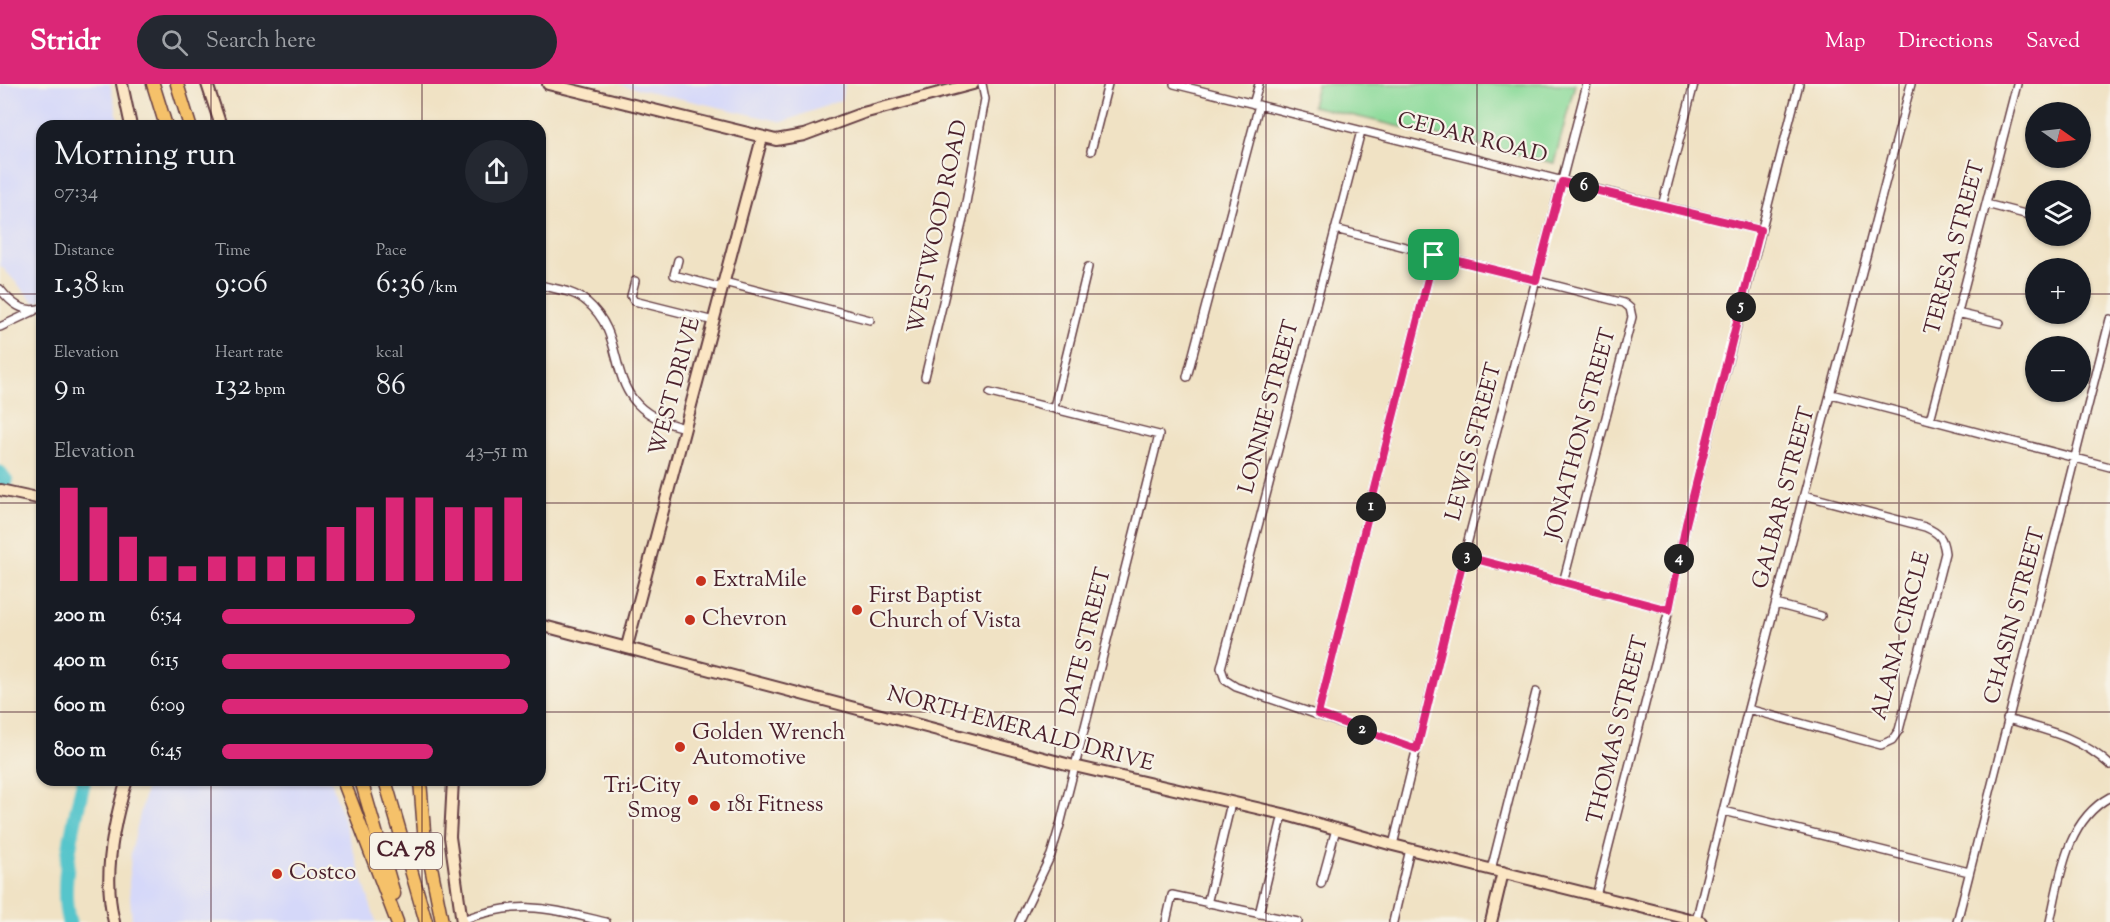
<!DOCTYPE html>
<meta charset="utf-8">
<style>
body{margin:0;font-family:"Sorts Mill Goudy",serif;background:#242831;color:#f1f3f6;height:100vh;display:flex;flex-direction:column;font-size:22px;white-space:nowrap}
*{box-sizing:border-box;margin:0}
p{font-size:20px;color:#9ea1a6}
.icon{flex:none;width:33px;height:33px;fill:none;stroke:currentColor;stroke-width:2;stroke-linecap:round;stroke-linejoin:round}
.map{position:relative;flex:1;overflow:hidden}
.side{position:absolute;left:36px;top:36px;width:510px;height:666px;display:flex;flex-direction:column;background:#171b24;border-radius:18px;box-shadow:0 2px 4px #0004}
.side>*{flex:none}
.needle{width:39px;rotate:104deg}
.controls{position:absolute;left:2025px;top:18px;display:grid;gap:12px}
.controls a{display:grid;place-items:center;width:66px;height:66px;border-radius:50%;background:#171b24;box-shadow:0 2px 4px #0004;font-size:30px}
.pin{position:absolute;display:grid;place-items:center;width:51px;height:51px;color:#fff;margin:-26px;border-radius:12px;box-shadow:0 3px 9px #0006}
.km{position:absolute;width:30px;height:30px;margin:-15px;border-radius:50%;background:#222;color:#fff;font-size:16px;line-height:30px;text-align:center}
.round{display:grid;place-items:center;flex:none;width:63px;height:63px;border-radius:32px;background:#242831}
.headline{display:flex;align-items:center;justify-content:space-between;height:102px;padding:0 18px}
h1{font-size:33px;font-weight:600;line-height:45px}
.figures{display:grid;grid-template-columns:repeat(3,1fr);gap:9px;height:102px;padding:6px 18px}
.figures div{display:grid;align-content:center}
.figures b{font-size:30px;font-weight:600}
.figures small{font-size:16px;font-weight:400}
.figures p{font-size:16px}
.chart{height:168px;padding:12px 18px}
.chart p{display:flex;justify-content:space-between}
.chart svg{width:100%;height:108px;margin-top:6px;stroke:#db2777;stroke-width:6}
ul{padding:0 18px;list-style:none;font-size:20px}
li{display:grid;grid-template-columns:96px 72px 1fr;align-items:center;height:45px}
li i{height:15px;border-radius:8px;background:#db2777}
header{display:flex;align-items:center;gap:36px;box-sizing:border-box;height:84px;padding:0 30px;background:#db2777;color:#fff}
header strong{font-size:28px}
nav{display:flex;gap:33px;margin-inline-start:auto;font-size:21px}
.search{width:420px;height:54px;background:#242831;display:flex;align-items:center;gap:15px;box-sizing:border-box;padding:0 21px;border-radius:33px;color:#9ea1a6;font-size:22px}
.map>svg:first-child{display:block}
.built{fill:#d5d8f9}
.green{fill:#8ada99;stroke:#6a7c62;stroke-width:1.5}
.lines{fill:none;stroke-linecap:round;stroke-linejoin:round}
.river{stroke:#57c5cb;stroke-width:15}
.street-casing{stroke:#633c42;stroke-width:10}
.secondary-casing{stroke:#633c42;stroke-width:14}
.highway-casing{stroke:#633c42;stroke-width:15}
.street{stroke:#fff;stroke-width:7}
.secondary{stroke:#fbe6c4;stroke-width:10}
.highway{stroke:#f5c16b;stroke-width:12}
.route-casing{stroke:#fff;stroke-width:12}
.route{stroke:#db2777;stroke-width:8}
.grid{fill:none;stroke:#4a1f2b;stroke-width:1.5;stroke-opacity:0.55}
.poi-dot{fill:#c8321e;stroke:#f7f3e8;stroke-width:2}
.labels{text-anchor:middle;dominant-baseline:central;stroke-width:4.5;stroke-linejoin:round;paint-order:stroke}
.shield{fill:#f7f3e8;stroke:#7e5f64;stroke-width:1.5}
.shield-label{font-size:21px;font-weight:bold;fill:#4a1f2b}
.street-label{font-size:22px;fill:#4a1f2b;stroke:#f7f3e8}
.poi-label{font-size:22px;fill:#4a1f2b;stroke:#f7f3e8;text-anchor:start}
</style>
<header>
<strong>Stridr</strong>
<div class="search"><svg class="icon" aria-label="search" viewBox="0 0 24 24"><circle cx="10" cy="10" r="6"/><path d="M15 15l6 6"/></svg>Search here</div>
<nav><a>Map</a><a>Directions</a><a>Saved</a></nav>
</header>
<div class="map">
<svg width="2110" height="838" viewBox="0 0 2110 838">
<rect width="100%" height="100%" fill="#f7f3e8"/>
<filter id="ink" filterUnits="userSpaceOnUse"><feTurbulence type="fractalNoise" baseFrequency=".0167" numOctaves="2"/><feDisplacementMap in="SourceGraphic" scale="12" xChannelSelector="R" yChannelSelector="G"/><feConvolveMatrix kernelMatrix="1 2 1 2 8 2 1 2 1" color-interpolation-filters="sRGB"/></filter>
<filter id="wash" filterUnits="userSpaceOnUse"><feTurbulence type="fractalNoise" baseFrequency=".008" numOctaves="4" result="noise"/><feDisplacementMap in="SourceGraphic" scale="24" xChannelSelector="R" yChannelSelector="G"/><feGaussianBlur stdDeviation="1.35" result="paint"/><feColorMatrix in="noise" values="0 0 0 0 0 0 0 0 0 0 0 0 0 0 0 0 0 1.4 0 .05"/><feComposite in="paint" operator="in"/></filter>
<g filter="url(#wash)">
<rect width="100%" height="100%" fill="#f0e2c4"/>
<!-- built -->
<path class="built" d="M 0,0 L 110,0 L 120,42 L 42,42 L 42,217 L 35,219 L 0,181 Z
M 617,0 L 845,0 L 841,16 L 783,38 Z
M 148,696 L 331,696 L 376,838 L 132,838 L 129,800 L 131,769 Z"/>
<!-- green -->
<path class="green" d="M 1317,0 L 1575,0 L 1554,79 L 1312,22 Z"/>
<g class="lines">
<!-- river -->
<path class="river" d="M 0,389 L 6,397
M 69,838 C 58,801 75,733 84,696"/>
</g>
</g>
<g filter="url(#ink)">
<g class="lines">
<!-- street casing -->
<g class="street-casing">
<path id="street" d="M 1174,0 L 1760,146
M 1253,20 L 1259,0
M 1361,47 L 1221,584 L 1225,596 L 1236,603 L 1417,665
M 1091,67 L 1108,0
M 1986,120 L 2025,130
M 1662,122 L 1694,0
M 1335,145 L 1624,219 L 1630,224 L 1632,233 L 1563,499
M 678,176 L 674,191 L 722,204
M 635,197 L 631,212 L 634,217 L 714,237
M 724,198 L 870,236
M 540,201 C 555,205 575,207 587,218 C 635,259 595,323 685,344
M 0,205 C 11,219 23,230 42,224
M 1957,229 L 2000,239
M 0,243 L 34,227
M 925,293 L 963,135 L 985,15 L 982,0
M 1187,293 L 1259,21
M 990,309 L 1159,351 L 1060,741 L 1051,771 L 1019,838
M 1831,310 L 2110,383
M 1054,323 L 1088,183
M 1930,336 L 2017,0
M 1464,472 L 1669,526
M 1776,520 L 1821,532
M 1748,625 L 1881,661 L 1892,656 L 1899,646 L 1945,469 C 1943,453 1939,449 1925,443 L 1804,411
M 1318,630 L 1434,171
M 2007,635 C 2046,646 2080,653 2110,681
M 1724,727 L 1969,788
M 1393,761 L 1464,472 L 1587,0
M 1491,786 L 1536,608
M 1321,800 L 1336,745
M 1596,812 L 1669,526 L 1686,440 L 1799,0
M 1207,820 L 1231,719
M 1259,830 L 1283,730
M 462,836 C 521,815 546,824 606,838
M 1696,837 L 1748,625 L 1911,0
M 1166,838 L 1172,811 L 1298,838
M 1393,838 L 1410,765
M 1957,838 L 2110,235
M 2050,838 C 2060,793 2066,737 2110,713"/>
</g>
<!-- secondary casing -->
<g class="secondary-casing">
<path id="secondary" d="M 122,0 L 131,42
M 207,0 L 221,42
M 548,0 L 776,56 L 804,51 L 863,29 L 973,0
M 0,406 L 42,415
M 540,541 L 1074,682 L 1283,730 L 1393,761 L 1701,838
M 627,562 L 762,54
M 453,696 L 450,753 L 462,838
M 114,838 C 103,793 113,740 127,696
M 1491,838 L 1503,788"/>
</g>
<!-- highway casing -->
<g class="highway-casing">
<path id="highway" d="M 153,0 L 166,42
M 177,0 L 190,42
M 343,696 L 397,838
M 361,696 L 394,810
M 385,696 L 426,838
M 420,696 L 424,747 L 442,838"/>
</g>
<!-- street -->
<use href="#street" class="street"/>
<!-- secondary -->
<use href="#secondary" class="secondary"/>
<!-- highway -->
<use href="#highway" class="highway"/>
</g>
</g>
<g class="lines" filter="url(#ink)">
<!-- route casing -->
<g class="route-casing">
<path id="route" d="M 1562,98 L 1760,146 L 1686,440 L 1669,526 L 1464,472 L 1417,665 L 1318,630 L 1434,171 L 1536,196 Z"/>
</g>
<!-- route -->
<use href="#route" class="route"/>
</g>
<!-- grid -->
<path class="grid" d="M 211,0 L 211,42M 422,0 L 422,42M 633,0 L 633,838M 844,0 L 844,838M 1055,0 L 1055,838M 1266,0 L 1266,838M 1477,0 L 1477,838M 1688,0 L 1688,838M 1899,0 L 1899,838M 0,210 L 42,210M 540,210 L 2036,210M 2080,210 L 2110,210M 0,419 L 42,419M 540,419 L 2110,419M 0,628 L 42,628M 540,628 L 2110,628M 211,696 L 211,838M 422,696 L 422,838"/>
<!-- markers -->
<g class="poi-dot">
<circle cx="701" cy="497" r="6"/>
<circle cx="857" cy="526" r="6"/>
<circle cx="690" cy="536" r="6"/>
<circle cx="680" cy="663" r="6"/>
<circle cx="693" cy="716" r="6"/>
<circle cx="715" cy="722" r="6"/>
<circle cx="277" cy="790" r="6"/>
</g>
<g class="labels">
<!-- shield labels -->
<rect class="shield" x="370" y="749" width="72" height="36" rx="4.5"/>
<g class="shield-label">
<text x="406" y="767">CA 78</text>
</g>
<!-- street labels -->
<g class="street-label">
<text transform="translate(1472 55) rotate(14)">CEDAR ROAD</text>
<text transform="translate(939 143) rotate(-78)">WESTWOOD ROAD</text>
<text transform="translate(1956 164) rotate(-75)">TERESA STREET</text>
<text transform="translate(676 303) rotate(-75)">WEST DRIVE</text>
<text transform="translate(1270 323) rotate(-75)">LONNIE STREET</text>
<text transform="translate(1582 350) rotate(-75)">JONATHON STREET</text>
<text transform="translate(1475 358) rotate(-75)">LEWIS STREET</text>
<text transform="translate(1785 414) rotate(-75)">GALBAR STREET</text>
<text transform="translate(2016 532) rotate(-75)">CHASIN STREET</text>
<text transform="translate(1902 552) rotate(-75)">ALANA CIRCLE</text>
<text transform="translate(1087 558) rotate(-76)">DATE STREET</text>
<text transform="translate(1020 646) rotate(15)">NORTH EMERALD DRIVE</text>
<text transform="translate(1619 646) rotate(-76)">THOMAS STREET</text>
</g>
<!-- poi labels -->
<g class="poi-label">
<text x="713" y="497">ExtraMile</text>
<text x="869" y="513">First Baptist<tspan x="869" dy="25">Church of Vista</tspan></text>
<text x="702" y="536">Chevron</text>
<text x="692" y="650">Golden Wrench<tspan x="692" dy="25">Automotive</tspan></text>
<text x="681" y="703" text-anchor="end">Tri-City<tspan x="681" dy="25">Smog</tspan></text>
<text x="727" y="722">181 Fitness</text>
<text x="289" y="790">Costco</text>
</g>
</g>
</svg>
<div class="controls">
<a><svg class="needle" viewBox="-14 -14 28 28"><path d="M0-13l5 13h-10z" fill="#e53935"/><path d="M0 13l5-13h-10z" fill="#9ea1a6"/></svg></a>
<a><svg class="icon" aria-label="layers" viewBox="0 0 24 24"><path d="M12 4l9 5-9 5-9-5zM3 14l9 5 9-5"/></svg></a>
<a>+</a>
<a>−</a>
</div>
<div class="pin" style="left:1434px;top:171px;background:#1e9e55"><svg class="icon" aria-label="arrive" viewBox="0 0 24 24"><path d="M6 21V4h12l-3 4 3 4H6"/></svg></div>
<b class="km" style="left:1371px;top:423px">1</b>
<b class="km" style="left:1362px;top:646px">2</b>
<b class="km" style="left:1467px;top:473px">3</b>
<b class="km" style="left:1679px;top:475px">4</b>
<b class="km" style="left:1741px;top:223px">5</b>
<b class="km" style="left:1584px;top:103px">6</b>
<section class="side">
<div class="headline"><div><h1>Morning run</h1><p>07:34</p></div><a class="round"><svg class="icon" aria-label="share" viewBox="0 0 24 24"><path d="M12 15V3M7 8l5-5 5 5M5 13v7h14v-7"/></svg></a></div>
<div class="figures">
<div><p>Distance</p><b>1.38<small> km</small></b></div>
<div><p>Time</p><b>9:06</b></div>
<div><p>Pace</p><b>6:36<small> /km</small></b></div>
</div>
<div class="figures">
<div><p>Elevation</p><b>9<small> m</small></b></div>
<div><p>Heart rate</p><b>132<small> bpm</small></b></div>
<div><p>kcal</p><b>86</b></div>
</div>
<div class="chart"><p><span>Elevation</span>43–51 m</p>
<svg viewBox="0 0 160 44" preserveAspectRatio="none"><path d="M5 44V6M15 44V14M25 44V26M35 44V34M45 44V38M55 44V34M65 44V34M75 44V34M85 44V34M95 44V22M105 44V14M115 44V10M125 44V10M135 44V14M145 44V14M155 44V10"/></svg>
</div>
<ul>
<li><b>200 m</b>6:54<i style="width:63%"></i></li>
<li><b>400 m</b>6:15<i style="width:94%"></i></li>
<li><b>600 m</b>6:09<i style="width:100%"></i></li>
<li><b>800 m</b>6:45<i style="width:69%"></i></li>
</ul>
</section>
</div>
